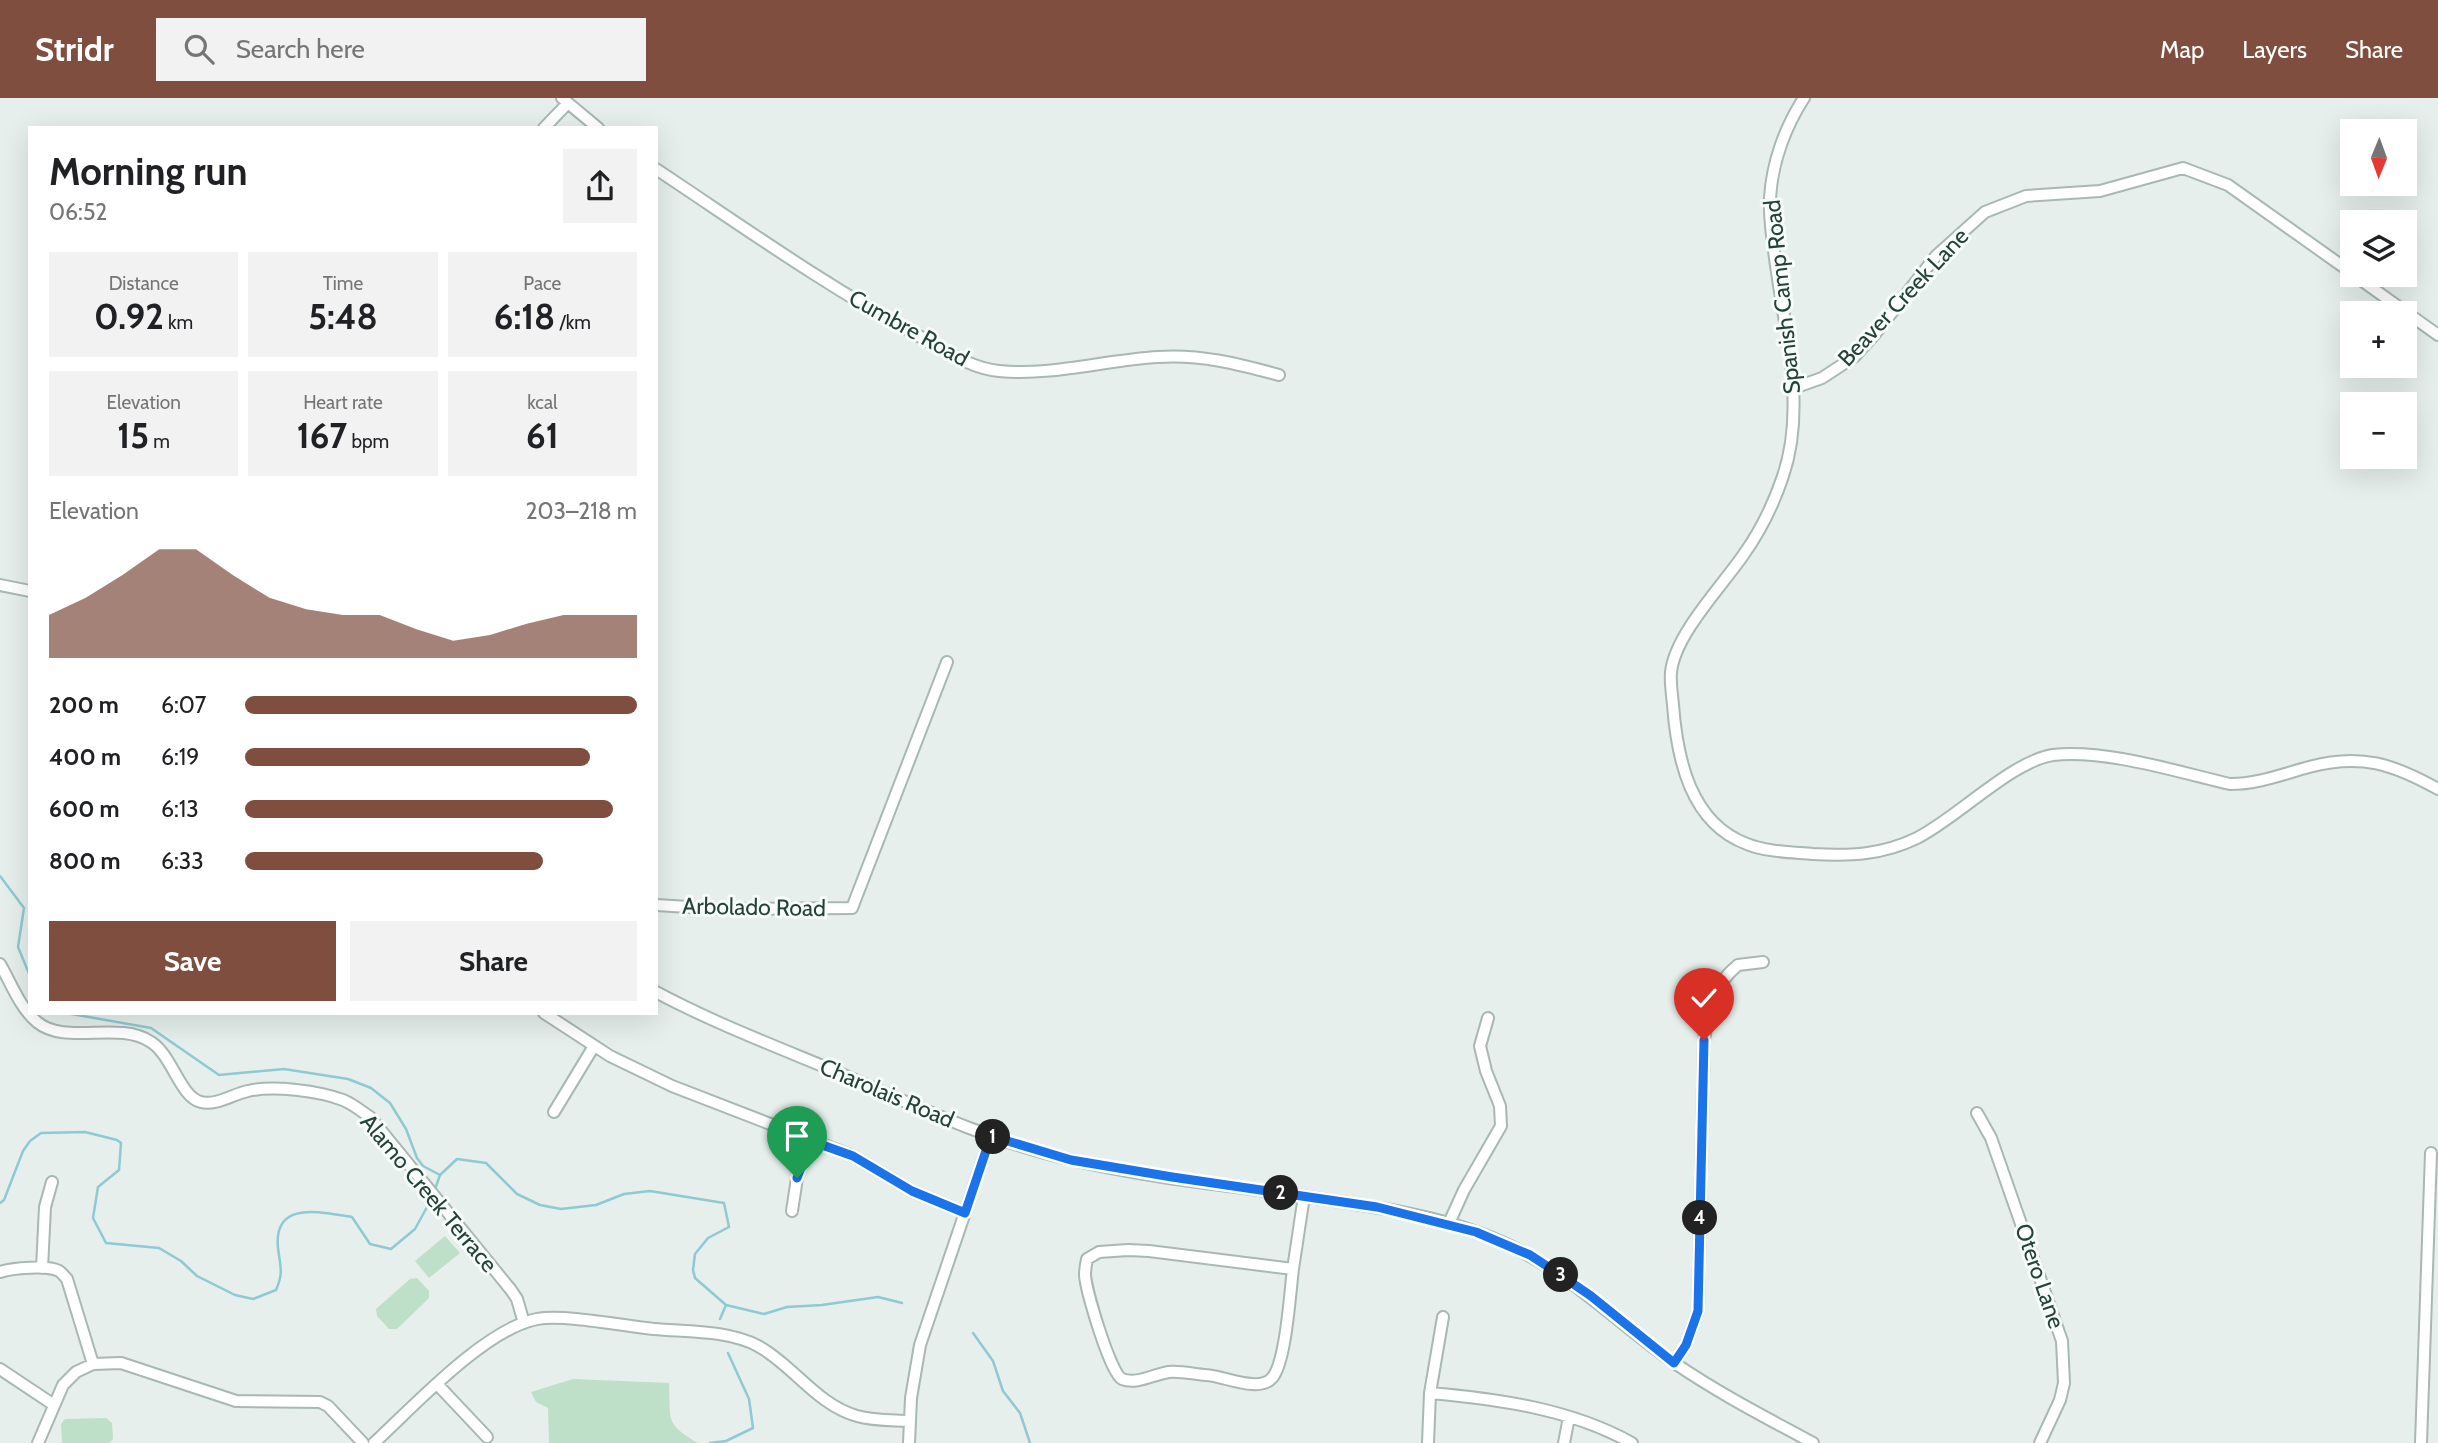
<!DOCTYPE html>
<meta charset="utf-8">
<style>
body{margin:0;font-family:Cabin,sans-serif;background:#f2f2f2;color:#202124;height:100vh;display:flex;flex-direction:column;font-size:26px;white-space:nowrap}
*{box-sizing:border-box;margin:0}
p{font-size:23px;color:#757577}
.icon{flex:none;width:38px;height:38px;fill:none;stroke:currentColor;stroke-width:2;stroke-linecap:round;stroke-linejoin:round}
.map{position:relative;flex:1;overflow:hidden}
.drawer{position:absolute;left:28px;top:28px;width:630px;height:889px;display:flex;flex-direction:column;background:#fff;border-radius:0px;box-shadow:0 7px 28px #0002}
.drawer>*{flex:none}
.needle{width:46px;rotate:181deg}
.buttons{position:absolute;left:2340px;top:21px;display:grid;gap:14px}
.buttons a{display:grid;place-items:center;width:77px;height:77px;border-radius:0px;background:#fff;box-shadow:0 7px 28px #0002;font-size:35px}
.pin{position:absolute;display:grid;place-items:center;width:60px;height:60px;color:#fff;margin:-72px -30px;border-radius:50% 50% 50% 0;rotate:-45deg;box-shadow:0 0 7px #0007}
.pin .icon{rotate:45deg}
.km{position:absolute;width:35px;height:35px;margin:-18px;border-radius:50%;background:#222;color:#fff;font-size:19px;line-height:35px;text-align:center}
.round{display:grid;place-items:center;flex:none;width:74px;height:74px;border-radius:0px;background:#f2f2f2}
.overview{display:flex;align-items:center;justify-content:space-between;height:119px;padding:0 21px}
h1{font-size:38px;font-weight:700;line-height:52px}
.stats{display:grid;grid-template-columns:repeat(3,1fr);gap:10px;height:119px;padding:7px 21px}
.stats div{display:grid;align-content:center;border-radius:0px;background:#f2f2f2;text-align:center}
.stats b{font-size:35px;font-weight:700}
.stats small{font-size:19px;font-weight:400}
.stats p{font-size:19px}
.chart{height:196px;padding:14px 21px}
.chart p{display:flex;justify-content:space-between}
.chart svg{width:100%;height:126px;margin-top:7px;fill:#7f4e3f;opacity:.7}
.cta{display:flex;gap:14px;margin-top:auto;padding:14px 21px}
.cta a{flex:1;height:80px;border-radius:0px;background:#7f4e3f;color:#fff;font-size:28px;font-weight:700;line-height:80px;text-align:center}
.cta a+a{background:#f2f2f2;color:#202124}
ul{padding:0 21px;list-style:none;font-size:23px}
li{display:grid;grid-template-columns:112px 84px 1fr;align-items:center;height:52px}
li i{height:18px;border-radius:9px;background:#7f4e3f}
header{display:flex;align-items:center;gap:42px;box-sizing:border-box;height:98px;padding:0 35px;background:#7f4e3f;color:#fff}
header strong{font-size:33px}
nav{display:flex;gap:38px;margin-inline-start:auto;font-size:24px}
.search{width:490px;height:63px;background:#f2f2f2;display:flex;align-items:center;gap:18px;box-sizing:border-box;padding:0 24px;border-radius:0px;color:#757577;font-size:26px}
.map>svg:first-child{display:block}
.green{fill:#bfe0c8}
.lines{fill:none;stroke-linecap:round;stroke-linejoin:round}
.stream{stroke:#8ec9d4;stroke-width:2.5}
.minor-casing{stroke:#a8b8b2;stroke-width:14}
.minor{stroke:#fff;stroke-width:10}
.route-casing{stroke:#fff;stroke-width:14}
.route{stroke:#1a73e8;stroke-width:9}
.labels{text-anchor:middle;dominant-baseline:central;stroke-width:6;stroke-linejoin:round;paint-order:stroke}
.street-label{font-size:23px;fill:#24423a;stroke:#f7fbf9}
</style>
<header>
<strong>Stridr</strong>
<div class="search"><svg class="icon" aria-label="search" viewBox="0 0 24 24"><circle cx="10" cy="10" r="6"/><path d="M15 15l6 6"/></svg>Search here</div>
<nav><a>Map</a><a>Layers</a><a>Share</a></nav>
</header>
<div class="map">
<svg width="2438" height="1345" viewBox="0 0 2438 1345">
<rect width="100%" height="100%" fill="#e6efeb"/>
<!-- green -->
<path class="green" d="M 445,1138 L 460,1155 L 429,1180 L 415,1163 Z
M 417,1180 L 429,1193 L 429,1200 L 397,1231 L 389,1231 L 377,1218 L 376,1211 L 410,1181 Z
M 573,1281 L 669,1285 C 671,1322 664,1325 698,1345 L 549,1345 L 548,1310 L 536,1304 L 531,1294 Z
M 106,1320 L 112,1325 L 113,1341 L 109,1345 L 62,1345 L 61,1326 L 65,1321 Z"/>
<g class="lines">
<!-- stream -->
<path class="stream" d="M 0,778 L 24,810 L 18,849 L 30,878
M 66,915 L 151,930 L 219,977 L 284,971 L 348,981 L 371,990 L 390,1005 L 406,1031 L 417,1060 L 423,1068 L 440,1077
M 434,1094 L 440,1077 L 457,1061 L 486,1065 L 517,1096 L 540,1107 L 561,1111 L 596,1107 L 624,1096 L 650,1093 L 724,1105 L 729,1129 L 708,1140 L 695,1156 L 693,1172 L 695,1180 L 726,1207 L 764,1216 L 787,1209 L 822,1207 L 878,1199 L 902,1205
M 0,1105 L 4,1102 L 23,1053 L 30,1043 L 41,1035 L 85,1034 L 117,1042 L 121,1045 L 119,1072 L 98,1089 L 93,1120 L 106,1145 L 159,1150 L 181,1163 L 197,1178 L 235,1197 L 253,1201 L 276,1192 C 284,1174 280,1168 278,1150 C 273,1101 322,1115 352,1119 L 370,1146 L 391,1151 L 415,1131 L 432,1100
M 720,1221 L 726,1207
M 973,1235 L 993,1263 L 1003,1293 L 1020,1315 L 1030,1345
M 710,1345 L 726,1343 L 753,1330 L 749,1301 L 728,1255"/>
<!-- minor casing -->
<g class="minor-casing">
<path id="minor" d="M 562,0 L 598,30
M 1804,0 C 1785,29 1772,65 1770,100 C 1769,120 1772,140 1775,160 C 1784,231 1807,308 1783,378 C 1774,405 1761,432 1744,456 C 1723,487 1675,536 1671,574 C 1670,584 1672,596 1673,607 C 1677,660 1690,725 1747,746 C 1767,754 1791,754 1813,756 C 1851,758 1882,757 1917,740 C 1957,720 2012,663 2053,657 C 2106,651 2178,674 2230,686 C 2258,686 2283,676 2309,669 C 2361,655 2393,666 2438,691
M 544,30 L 567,6
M 656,71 C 742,128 826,188 917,237 C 943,251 969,270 999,273 C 1053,278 1105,262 1158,259 C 1200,256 1239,266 1279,277
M 2354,177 L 2438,237
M 1794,290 L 1822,280 L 1854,259 L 1875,236 L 1936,158 L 1985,114 L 2026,98 L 2100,93 L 2183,70 L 2228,87 L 2352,175
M 0,487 L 30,493
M 656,807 L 721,811 L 852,810 L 947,564
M 0,866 C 11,885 20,910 37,924 C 66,948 118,922 151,944 C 172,957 180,999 201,1004 C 216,1008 233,996 248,993 C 273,987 319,993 343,1002 C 353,1006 361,1013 370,1019 L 511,1192 L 517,1201 L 524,1225
M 656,894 C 712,924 772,947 830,971 C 909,1005 988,1043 1072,1062 C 1158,1082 1248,1089 1335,1103 C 1383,1110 1432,1118 1477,1134 C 1560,1163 1607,1218 1676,1266 C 1720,1296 1767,1320 1813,1345
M 544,915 L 610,958 L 672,988 L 853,1058 L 912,1093 L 965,1115
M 554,1014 L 594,948
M 1977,1015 L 1991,1040 L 2062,1243 L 2064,1285 L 2060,1302 L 2040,1345
M 792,1113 L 797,1080 L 811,1043
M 1449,1125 L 1464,1092 L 1501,1028 L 1500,1008 L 1486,973 L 1480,948 L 1488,920
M 1128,1152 L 1149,1153 L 1293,1171 C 1290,1194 1286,1265 1272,1280 C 1259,1295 1224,1278 1206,1277 C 1194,1276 1180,1273 1169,1274 C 1154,1276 1137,1287 1122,1281 C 1110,1275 1086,1192 1085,1177 C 1085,1171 1086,1166 1087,1161 L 1099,1154 Z
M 42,1170 L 45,1109 L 52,1084
M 1293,1171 L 1304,1098
M 0,1174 C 12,1170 48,1167 59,1173 C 61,1174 66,1180 67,1181 L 93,1266
M 1674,1265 L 1686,1247 L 1698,1213 L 1704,942 C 1709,911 1712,888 1738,867 L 1763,864
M 0,1271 L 54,1307
M 437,1286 L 487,1339
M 1430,1295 C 1499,1301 1571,1311 1632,1345
M 38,1345 L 63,1287 L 76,1274 L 93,1266 L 121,1265 L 236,1303 L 320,1304 L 328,1308 L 363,1345
M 374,1345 C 414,1308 485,1231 537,1221 C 566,1216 623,1228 654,1231 C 687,1234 728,1232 758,1248 C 793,1267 817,1307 857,1318 C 874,1323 892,1322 909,1323
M 909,1345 L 911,1300 L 920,1247 L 991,1038
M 1428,1345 L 1430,1295 L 1443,1219
M 1564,1345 L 1569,1319
M 2421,1345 L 2431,1055"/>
</g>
<!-- minor -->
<use href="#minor" class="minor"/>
</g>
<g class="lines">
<!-- route casing -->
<g class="route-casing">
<path id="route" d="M 797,1080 L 811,1043 L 853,1058 L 912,1093 L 965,1115 L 991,1038 L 1071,1062 L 1172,1079 L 1377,1109 L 1476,1134 L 1530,1157 L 1556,1174 L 1591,1198 L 1674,1265 L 1686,1247 L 1698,1213 L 1704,942"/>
</g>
<!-- route -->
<use href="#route" class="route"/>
</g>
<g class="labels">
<!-- street labels -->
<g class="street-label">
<text transform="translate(1782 199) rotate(-96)">Spanish Camp Road</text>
<text transform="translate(1903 199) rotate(-47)">Beaver Creek Lane</text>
<text transform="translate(909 230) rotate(29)">Cumbre Road</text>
<text transform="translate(754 809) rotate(1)">Arbolado Road</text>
<text transform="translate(887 995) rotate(23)">Charolais Road</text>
<text transform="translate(429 1095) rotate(50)">Alamo Creek Terrace</text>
<text transform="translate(2040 1178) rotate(71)">Otero Lane</text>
</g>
</g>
</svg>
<div class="buttons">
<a><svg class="needle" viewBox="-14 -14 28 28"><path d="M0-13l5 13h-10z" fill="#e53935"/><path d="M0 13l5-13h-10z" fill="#757577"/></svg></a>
<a><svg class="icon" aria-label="layers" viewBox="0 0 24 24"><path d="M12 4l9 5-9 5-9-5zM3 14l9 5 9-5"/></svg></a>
<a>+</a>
<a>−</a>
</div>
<div class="pin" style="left:797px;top:1080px;background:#1e9e55"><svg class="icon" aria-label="arrive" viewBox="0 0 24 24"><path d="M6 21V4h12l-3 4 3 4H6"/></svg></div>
<div class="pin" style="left:1704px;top:942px;background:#d93025"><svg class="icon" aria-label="check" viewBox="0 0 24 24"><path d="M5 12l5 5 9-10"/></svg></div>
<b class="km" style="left:993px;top:1039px">1</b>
<b class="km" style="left:1281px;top:1095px">2</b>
<b class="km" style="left:1561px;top:1177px">3</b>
<b class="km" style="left:1700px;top:1120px">4</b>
<section class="drawer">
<div class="overview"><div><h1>Morning run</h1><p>06:52</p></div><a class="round"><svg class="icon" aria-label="share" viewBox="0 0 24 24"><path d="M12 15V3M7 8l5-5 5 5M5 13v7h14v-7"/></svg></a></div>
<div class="stats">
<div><p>Distance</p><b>0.92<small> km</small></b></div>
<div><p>Time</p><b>5:48</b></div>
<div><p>Pace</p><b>6:18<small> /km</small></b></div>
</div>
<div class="stats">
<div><p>Elevation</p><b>15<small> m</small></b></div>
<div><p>Heart rate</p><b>167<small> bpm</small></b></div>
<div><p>kcal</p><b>61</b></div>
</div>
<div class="chart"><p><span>Elevation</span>203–218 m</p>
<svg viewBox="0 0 160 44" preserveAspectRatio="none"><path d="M0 44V29L10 23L20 15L30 6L40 6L50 15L60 23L70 27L80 29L90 29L100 34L110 38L120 36L130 32L140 29L150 29L160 29V44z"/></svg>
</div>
<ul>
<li><b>200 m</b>6:07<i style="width:100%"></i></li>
<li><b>400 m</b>6:19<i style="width:88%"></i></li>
<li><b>600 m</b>6:13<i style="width:94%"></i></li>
<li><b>800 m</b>6:33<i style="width:76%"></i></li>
</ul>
<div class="cta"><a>Save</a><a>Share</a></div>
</section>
</div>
